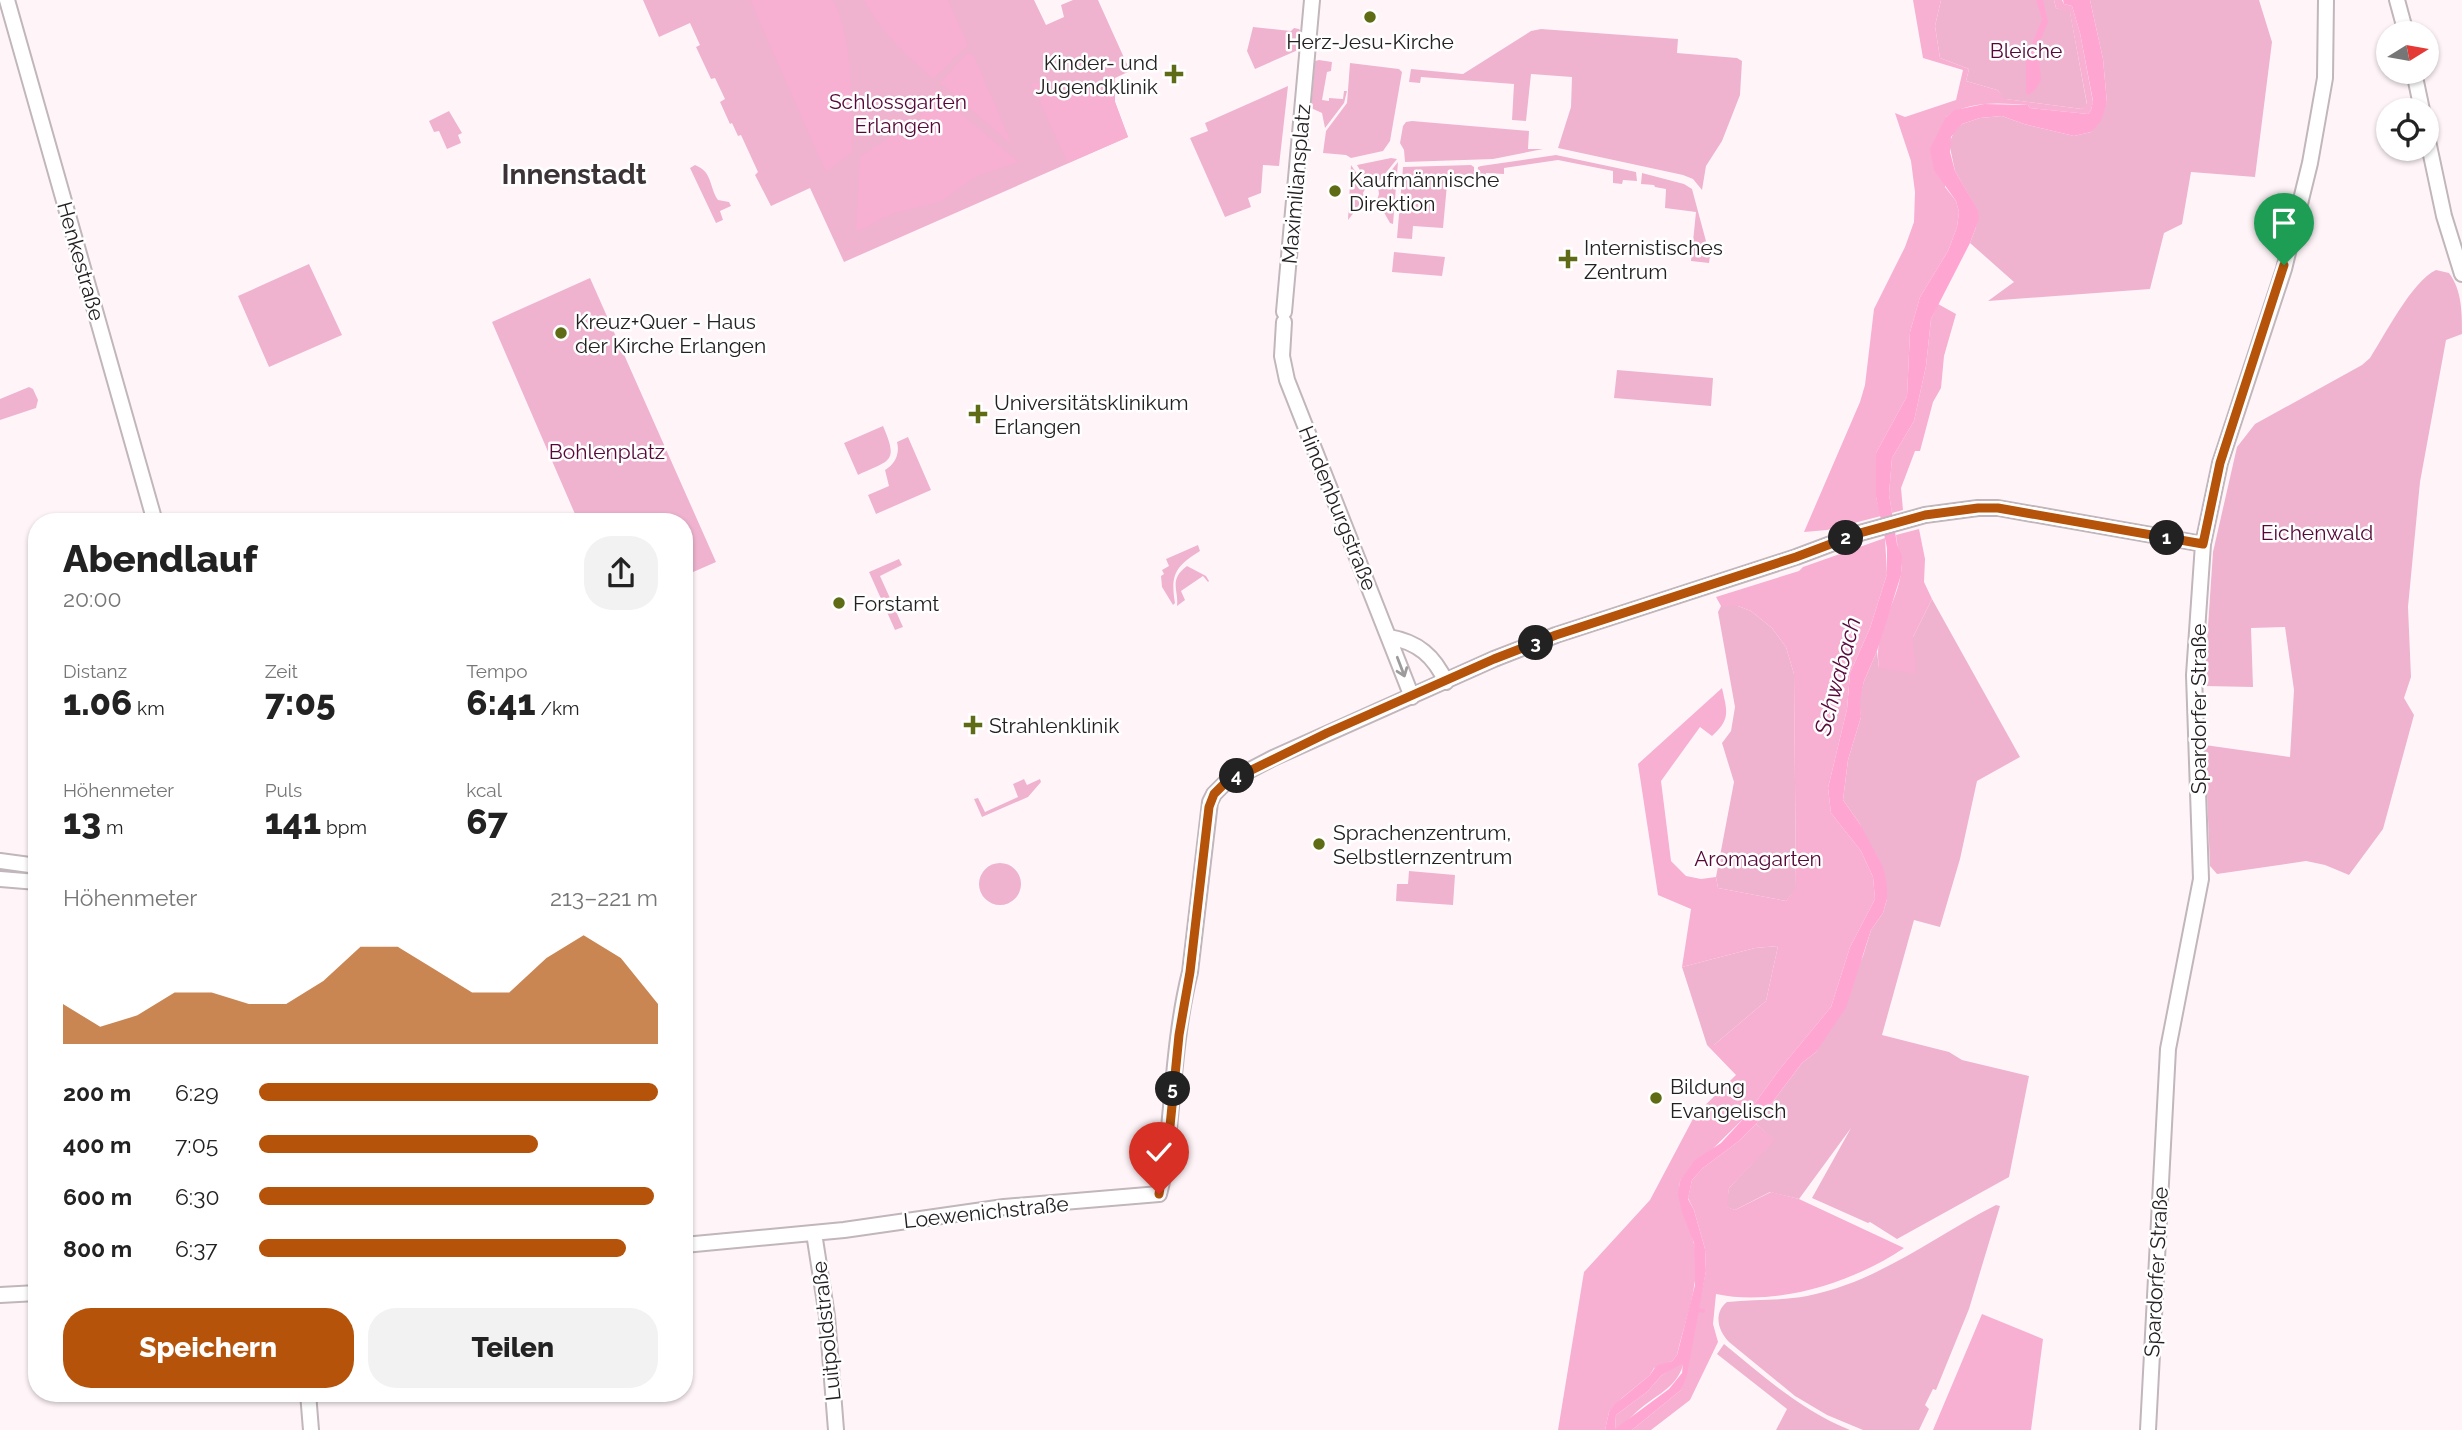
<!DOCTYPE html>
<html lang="de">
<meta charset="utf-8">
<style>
body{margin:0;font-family:Raleway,sans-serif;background:#f2f2f2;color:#222;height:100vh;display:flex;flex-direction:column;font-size:26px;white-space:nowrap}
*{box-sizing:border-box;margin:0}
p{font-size:23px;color:#767676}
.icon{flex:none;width:38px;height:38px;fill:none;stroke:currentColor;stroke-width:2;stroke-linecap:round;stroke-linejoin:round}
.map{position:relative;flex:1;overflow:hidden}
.sheet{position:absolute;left:28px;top:513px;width:665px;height:889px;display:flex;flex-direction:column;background:#fff;border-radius:28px;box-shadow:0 2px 5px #0004}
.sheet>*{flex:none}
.needle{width:46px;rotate:79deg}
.buttons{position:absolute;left:2376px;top:21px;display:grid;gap:14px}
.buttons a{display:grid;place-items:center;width:63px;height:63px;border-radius:50%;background:#fff;box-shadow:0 2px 5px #0004;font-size:35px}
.pin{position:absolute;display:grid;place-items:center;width:60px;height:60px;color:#fff;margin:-72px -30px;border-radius:50% 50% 50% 0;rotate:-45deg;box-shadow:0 0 7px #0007}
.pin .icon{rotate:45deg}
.km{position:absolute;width:35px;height:35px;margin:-18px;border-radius:50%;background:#222;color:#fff;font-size:19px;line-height:35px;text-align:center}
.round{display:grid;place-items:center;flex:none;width:74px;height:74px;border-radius:28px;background:#f2f2f2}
.head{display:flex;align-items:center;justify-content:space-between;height:119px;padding:0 35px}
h1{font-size:38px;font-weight:800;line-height:52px}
.figures{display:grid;grid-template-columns:repeat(3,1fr);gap:10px;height:119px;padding:7px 35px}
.figures div{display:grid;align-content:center}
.figures b{font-size:35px;font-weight:800}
.figures small{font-size:19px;font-weight:400}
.figures p{font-size:19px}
.chart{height:196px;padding:14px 35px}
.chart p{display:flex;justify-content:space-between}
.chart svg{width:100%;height:126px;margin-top:7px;fill:#b45309;opacity:.7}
.button{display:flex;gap:14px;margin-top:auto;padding:14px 35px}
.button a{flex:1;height:80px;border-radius:28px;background:#b45309;color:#fff;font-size:28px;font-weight:800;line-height:80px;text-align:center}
.button a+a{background:#f2f2f2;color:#222}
ul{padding:0 35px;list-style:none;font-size:23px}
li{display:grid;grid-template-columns:112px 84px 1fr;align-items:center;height:52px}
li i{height:18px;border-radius:9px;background:#b45309}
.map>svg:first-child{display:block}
.green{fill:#efb3d0}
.forest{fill:#f7afd2}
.water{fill:#ffa5d2;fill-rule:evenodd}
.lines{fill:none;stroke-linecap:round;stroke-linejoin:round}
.stream{stroke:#ffa5d2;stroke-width:3.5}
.secondary-casing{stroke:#c1b6bb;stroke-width:18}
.secondary{stroke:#fff;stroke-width:14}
.oneway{stroke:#9d9b9c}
.route-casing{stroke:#fff;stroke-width:14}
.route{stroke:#b45309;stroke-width:9}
.poi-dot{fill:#5f6c15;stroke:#fff;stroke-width:2.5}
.labels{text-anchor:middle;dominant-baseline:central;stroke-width:5;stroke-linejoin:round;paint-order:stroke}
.poi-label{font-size:21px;fill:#252123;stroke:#fff;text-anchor:start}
.park-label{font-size:21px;fill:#570839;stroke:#fff}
.street-label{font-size:21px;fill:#252123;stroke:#fff}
.water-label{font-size:23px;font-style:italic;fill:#580a3b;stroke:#fff}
.district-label{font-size:28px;font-weight:bold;fill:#3b3337;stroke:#fff}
</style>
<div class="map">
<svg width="2462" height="1430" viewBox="0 0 2462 1430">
<rect width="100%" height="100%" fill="#fff5f9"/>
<!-- green -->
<path class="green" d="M 643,0 L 1034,0 L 1046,25 L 1064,17 L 1061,5 L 1073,0 L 1098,0 L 1130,71 L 1115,78 L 1115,102 L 1128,137 L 844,262 L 810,188 L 771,206 L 755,175 L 758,172 L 741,135 L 738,136 L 732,123 L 730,124 L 720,102 L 725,99 L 715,78 L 711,79 L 696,47 L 700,45 L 690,23 L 659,37 Z
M 1941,0 L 2054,0 L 2056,8 L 2070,12 L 2087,105 L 2082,109 L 2005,99 L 1997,90 L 1966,81 L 1969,69 L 1940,58 L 1935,26 Z
M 2090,0 L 2259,0 L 2272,42 L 2255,177 L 2191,172 L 2182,224 L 2164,233 L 2150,289 L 1988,301 L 2014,282 L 1970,243 L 1976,227 L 1978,211 L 1955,171 L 1949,143 L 1955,130 L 1962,124 L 1980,118 L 2002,116 L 2024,124 L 2074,136 L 2091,132 L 2107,103 L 2103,59 Z
M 1253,27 L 1291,31 L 1294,28 L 1299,29 L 1303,34 L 1303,44 L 1298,50 L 1255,69 L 1247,51 Z
M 1541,29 L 1678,39 L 1677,53 L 1737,58 L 1742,61 L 1740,95 L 1722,141 L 1706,166 L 1702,190 L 1693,179 L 1683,175 L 1558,148 L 1571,107 L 1572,77 L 1531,74 L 1526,121 L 1512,120 L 1514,84 L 1421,77 L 1420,83 L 1409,82 L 1411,69 L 1463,74 L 1531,31 Z
M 1319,60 L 1332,62 L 1331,71 L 1327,72 L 1322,100 L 1329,101 L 1329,98 L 1343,99 L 1344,91 L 1347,91 L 1344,103 L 1325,128 L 1322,113 L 1311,108 L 1315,61 Z
M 1350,63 L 1399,69 L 1402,72 L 1390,141 L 1383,151 L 1351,158 L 1346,155 L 1323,153 L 1326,131 L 1347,103 Z
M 1288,86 L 1279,166 L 1263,165 L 1261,193 L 1248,198 L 1251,207 L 1225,217 L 1190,138 L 1208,131 L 1205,123 Z
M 449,111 L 462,133 L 458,135 L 461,143 L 447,149 L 439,131 L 434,132 L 429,121 Z
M 1412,121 L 1529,131 L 1528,149 L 1543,149 L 1493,159 L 1405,162 L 1404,150 L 1400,143 L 1403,126 L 1406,122 Z
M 1556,155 L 1636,172 L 1637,181 L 1623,180 L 1622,184 L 1613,183 L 1613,171 L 1558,160 L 1504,168 L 1504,174 L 1486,173 L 1485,180 L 1466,179 L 1466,175 L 1448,174 L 1443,228 L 1413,226 L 1412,239 L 1397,238 L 1403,167 L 1471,165 L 1474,167 L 1474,174 L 1477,175 L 1478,167 L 1481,166 Z
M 1391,158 L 1397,159 L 1375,186 L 1369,186 L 1357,165 Z
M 1398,162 L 1393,224 L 1390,223 L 1377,200 L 1379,194 L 1378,187 Z
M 695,165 C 713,172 709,187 718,200 L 729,202 L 731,206 L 720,211 L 723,220 L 716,223 L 690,168 Z
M 1351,165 L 1366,187 L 1363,193 L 1365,198 L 1348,220 Z
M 1642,173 L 1684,184 L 1692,189 L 1710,256 L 1709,263 L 1691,261 L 1696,212 L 1665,208 L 1666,189 L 1655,187 L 1654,185 L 1641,184 Z
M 1394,252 L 1445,257 L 1442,276 L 1392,272 Z
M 309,264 L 342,335 L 269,367 L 238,296 Z
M 2436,270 L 2449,273 C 2462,290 2462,313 2462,334 L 2446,340 L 2420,482 L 2408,607 L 2411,677 L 2404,698 L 2414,715 L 2383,829 L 2349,875 L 2325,865 L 2306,861 L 2217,874 L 2210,866 L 2205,745 L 2290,757 L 2294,690 L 2285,627 L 2251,628 L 2253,687 L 2204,686 L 2213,552 L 2237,447 L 2255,424 L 2362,365 L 2370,358 C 2385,335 2412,281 2436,270 Z
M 590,278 L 716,562 L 684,576 L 684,522 L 578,521 L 492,322 Z
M 1617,370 L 1713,378 L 1711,406 L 1614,398 Z
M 29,387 L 33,389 L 38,400 L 36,408 L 0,420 L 0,399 Z
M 883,426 C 899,463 890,460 858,475 L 844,443 Z
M 908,437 L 931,490 L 876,514 L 868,495 L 889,486 L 885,470 C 895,464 900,454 897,442 Z
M 1198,545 L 1200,551 C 1176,566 1170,574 1175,603 L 1173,605 L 1162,587 L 1161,576 L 1164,574 L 1162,570 L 1169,566 L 1166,559 Z
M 899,559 L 902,565 L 880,576 L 903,627 L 895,630 L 869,572 Z
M 1187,566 L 1206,576 L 1209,581 L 1208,582 L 1203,576 L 1181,591 L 1185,600 L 1177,606 C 1179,590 1168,580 1187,566 Z
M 1932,599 L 2020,757 L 1977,781 L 1960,859 L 1940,927 L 1914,920 L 1882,1035 L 1949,1052 L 1962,1060 L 2029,1076 L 2009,1177 L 1897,1239 L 1870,1222 L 1868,1223 L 1812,1198 L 1851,1128 L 1799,1199 L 1770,1192 L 1735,1210 L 1726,1207 L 1729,1188 L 1774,1140 L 1756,1124 L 1802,1063 L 1816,1052 L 1863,956 L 1871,930 L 1883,913 L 1887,899 L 1860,824 L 1843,800 L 1848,760 L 1861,717 L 1859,701 L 1864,681 L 1877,651 L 1879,668 L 1913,637 Z
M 1721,606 L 1738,606 L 1751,611 L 1772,628 L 1786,647 L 1794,674 L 1796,889 L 1786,901 L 1718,888 L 1716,877 L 1734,782 L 1722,743 L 1731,731 L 1735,707 L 1718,612 Z
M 1024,779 L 1027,785 L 1040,779 L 1041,782 L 1028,797 L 982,817 L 974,799 L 978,798 L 985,812 L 1018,797 L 1013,784 Z
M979 884a21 21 0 1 1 42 0a21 21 0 1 1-42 0Z
M 1409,871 L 1455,875 L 1453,905 L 1396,901 L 1397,884 L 1408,884 Z
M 1778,946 L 1766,1001 L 1714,1045 L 1707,1045 L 1682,967 L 1755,948 Z
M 1996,1205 L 2000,1206 L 1969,1309 L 1936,1390 L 1933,1389 L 1925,1405 L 1929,1409 L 1919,1430 L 1863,1430 L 1827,1415 L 1795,1396 L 1729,1342 C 1718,1331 1713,1313 1727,1302 C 1754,1299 1781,1301 1807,1296 C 1878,1282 1933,1237 1996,1205 Z
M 1724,1344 C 1764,1377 1801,1410 1850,1430 L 1776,1430 L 1787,1409 L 1717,1354 Z"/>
<!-- forest -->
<path class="forest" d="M 750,0 L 833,0 C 854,45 851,94 852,143 L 852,152 L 829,170 L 825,170 Z
M 864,0 L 948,0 L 968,45 L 933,79 C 903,51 884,36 864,0 Z
M 1913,0 L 1941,0 L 1935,26 L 1940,58 L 1969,69 L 1966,81 L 1997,90 L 2006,99 L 2082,109 L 2087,104 L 2070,13 L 2056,8 L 2054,0 L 2062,0 L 2064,4 L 2072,6 L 2080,33 L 2093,102 L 2091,110 L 2088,114 L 2030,108 L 2028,105 C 2001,103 1969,100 1946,117 L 1945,187 L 1956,201 L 1959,212 L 1957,227 L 1948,251 L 1920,297 L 1910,332 L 1907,396 L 1876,453 L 1876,497 L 1881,516 L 1827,530 L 1804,532 L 1860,402 L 1865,385 L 1874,309 L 1905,247 L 1914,222 L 1915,192 L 1911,161 L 1895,113 L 1905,117 L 1956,100 L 1963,70 L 1923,58 Z
M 967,53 L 974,56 L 1010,140 L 1010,143 L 940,83 Z
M 1115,78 L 1115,102 L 1128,137 L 1068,163 L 1031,83 L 1104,82 Z
M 934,91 L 1019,162 L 977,176 L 940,202 L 891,214 L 859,231 L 856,229 L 860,157 L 896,133 L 907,132 L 914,128 L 921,116 L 922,109 Z
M 1938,304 L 1956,314 L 1944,356 L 1941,388 L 1933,402 L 1920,451 L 1915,451 L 1901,488 L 1903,510 L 1892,513 L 1889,494 L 1892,458 L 1914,421 L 1926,366 L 1931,319 Z
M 1919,529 L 1925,559 L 1924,582 L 1932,599 L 1913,637 L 1916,674 L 1879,668 C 1873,630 1896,607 1901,573 C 1903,559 1897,549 1896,535 Z
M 1885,538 L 1887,574 L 1870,628 L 1850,673 L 1847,709 L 1828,788 L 1831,813 L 1861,851 L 1873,877 L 1875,899 L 1850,947 L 1831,1007 L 1779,1070 L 1745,1117 L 1680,1181 C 1676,1205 1689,1221 1694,1244 C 1702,1281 1685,1319 1677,1355 L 1672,1361 L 1654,1368 L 1650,1375 L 1622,1398 L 1609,1412 L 1605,1430 L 1558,1430 L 1584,1272 L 1650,1200 L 1695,1115 L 1736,1075 L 1707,1045 L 1714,1045 L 1766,1001 L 1778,946 L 1755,948 L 1682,967 L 1691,909 L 1658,895 L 1638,764 L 1722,688 C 1727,711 1731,719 1712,736 L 1700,727 L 1661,781 L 1671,861 L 1686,876 L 1701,879 L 1716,877 L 1718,888 L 1786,901 L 1796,888 L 1794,674 L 1786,647 L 1772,628 L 1751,611 L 1738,606 L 1721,606 L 1716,597 L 1799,571 L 1803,567 Z
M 1756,1124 L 1775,1140 L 1729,1188 L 1727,1207 L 1735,1210 L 1771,1192 L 1799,1199 L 1904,1248 C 1854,1282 1777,1307 1716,1294 L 1713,1324 L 1718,1342 L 1690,1400 L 1651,1430 L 1632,1430 L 1681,1390 L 1706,1271 L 1705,1249 L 1694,1210 L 1688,1198 L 1692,1180 L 1703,1168 L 1739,1141 Z
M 1982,1314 L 2043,1339 L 2031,1430 L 1933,1430 Z
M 1684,1361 C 1679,1386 1659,1393 1641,1408 C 1632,1415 1625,1425 1615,1430 L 1616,1415 L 1647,1392 L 1662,1375 Z"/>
<!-- water -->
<path class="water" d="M 2036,0 L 2043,0 L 2048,22 L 2038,46 L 2041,80 L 2036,89 L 2029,95 L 2026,93 L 2026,59 L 2042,19 Z
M 2063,0 L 2090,0 L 2103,59 L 2107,103 L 2101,121 L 2091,132 L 2074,136 L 2024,124 L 2002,116 L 1980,118 L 1962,124 L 1951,137 L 1950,152 L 1955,171 L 1978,210 L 1979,219 L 1970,243 L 1931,319 L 1926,366 L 1914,421 L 1892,458 L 1889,494 L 1897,544 L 1902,556 L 1901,575 L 1877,651 L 1864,681 L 1860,701 L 1861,717 L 1848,760 L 1843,800 L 1860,824 L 1883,867 L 1887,885 L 1887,899 L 1883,913 L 1871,930 L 1846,1008 L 1816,1052 L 1802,1063 L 1756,1124 L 1739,1141 L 1703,1168 L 1692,1180 L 1688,1199 L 1694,1210 L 1705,1249 L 1706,1271 L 1687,1375 L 1681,1390 L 1632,1430 L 1605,1430 L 1609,1412 L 1615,1404 L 1650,1375 L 1656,1366 L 1672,1361 L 1677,1355 L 1695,1285 L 1695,1262 L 1694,1243 L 1682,1212 L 1678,1194 L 1680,1181 L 1695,1160 L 1721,1143 L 1745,1117 L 1779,1070 L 1831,1007 L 1850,947 L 1875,899 L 1873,877 L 1861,851 L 1831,813 L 1828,788 L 1847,709 L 1850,673 L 1870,628 L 1887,574 L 1887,548 L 1876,497 L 1876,453 L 1907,396 L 1910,332 L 1920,297 L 1948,251 L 1957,227 L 1959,212 L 1956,201 L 1934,170 L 1930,149 L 1946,117 L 1955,110 L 1984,104 L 2028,105 L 2030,108 L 2088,114 L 2091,110 L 2093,101 L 2080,33 L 2072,6 L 2064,4 ZM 1683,1363 L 1682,1373 L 1669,1389 L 1615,1429 L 1616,1415 L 1647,1392 L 1662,1375 Z"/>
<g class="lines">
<!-- stream -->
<path class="stream" d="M 1698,1310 L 1703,1311"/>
<!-- secondary casing -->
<g class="secondary-casing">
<path id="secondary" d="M 7,0 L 155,522
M 2397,0 L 2406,33
M 2414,72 L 2422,110
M 2427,136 L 2444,216 L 2462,274
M 1284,312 L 1312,0
M 1284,322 L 1282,356 L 1287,380 L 1412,697
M 1389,637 C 1418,642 1434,656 1446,682
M 0,861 L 37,866
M 0,879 L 37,882
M 814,1233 L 827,1316 L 836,1430
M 684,1245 L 844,1230 L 1004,1207 L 1159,1194 C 1167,1166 1168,1136 1171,1107 C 1175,1063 1179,1016 1190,972 L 1210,802 L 1214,794 L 1225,783 L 1273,758 L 1494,659 L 1556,635 L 1796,557 L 1860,533 L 1925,515 L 1978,508 L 1998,508 L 2203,544
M 0,1295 L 37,1293
M 308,1393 L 311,1430
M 2148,1430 L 2168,1049 L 2201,879 L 2194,675 L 2203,544 L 2220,463 L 2284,269 L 2310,163 L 2325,78 L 2326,0"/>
</g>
<!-- secondary -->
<use href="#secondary" class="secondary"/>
</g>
<!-- one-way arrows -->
<defs><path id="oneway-shaft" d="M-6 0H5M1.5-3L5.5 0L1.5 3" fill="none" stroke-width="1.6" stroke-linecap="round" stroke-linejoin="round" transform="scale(1.75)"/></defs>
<use class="oneway" href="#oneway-shaft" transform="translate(1401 667) rotate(69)"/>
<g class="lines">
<!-- route casing -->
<g class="route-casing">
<path id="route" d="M 1159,1194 L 1170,1126 L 1179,1035 L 1190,972 L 1209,807 L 1214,794 L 1225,783 L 1327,733 L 1494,659 L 1556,635 L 1796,557 L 1860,533 L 1925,515 L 1978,508 L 1998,508 L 2203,544 L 2220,463 L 2284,265"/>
</g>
<!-- route -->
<use href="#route" class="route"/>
</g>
<!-- markers -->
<g class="poi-dot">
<circle cx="1370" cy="17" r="7"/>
<path d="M1170.5 63.5h7v7h7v7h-7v7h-7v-7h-7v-7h7z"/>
<circle cx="1335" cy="191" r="7"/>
<path d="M1564.5 248.5h7v7h7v7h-7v7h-7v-7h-7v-7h7z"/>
<circle cx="561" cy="333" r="7"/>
<path d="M974.5 403.5h7v7h7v7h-7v7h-7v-7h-7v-7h7z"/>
<circle cx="839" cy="603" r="7"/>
<path d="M969.5 714.5h7v7h7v7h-7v7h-7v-7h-7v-7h7z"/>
<circle cx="1319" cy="844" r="7"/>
<circle cx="1656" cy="1098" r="7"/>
</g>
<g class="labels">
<!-- poi labels -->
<g class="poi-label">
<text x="1370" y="41" text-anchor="middle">Herz-Jesu-Kirche</text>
<text x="1158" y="62" text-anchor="end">Kinder- und<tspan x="1158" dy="24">Jugendklinik</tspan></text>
<text x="1349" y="179">Kaufmännische<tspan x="1349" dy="24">Direktion</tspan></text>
<text x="1584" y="247">Internistisches<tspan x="1584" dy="24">Zentrum</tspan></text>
<text x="575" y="321">Kreuz+Quer - Haus<tspan x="575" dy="24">der Kirche Erlangen</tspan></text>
<text x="994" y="402">Universitätsklinikum<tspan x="994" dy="24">Erlangen</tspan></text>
<text x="853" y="603">Forstamt</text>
<text x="989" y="725">Strahlenklinik</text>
<text x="1333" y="832">Sprachenzentrum,<tspan x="1333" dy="24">Selbstlernzentrum</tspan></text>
<text x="1670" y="1086">Bildung<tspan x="1670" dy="24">Evangelisch</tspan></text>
</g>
<!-- park labels -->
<g class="park-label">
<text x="2026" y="50">Bleiche</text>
<text x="898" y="101">Schlossgarten<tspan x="898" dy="24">Erlangen</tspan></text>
<text x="607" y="451">Bohlenplatz</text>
<text x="2317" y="532">Eichenwald</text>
<text x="1758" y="858">Aromagarten</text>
</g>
<!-- street labels -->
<g class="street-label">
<text transform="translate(1296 184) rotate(-85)">Maximiliansplatz</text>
<text transform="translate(81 261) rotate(74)">Henkestraße</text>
<text transform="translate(1338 508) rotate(68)">Hindenburgstraße</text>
<text transform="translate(2198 709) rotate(-90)">Spardorfer Straße</text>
<text transform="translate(986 1212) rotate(-6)">Loewenichstraße</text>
<text transform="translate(2156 1272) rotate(-87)">Spardorfer Straße</text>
<text transform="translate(826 1331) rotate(-96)">Luitpoldstraße</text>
</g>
<!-- water labels -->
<g class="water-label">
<text transform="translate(1837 676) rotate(-75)">Schwabach</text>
</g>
<!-- district labels -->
<g class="district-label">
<text x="574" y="174">Innenstadt</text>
</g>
</g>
</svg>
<div class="buttons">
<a><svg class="needle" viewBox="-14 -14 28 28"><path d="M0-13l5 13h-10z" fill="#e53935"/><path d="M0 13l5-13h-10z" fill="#767676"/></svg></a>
<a><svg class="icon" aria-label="locate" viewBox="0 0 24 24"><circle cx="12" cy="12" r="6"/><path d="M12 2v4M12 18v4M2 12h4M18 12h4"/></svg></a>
</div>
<div class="pin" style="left:2284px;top:265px;background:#1e9e55"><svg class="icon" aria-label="arrive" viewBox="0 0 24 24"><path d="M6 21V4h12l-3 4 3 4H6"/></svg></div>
<div class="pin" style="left:1159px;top:1194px;background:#d93025"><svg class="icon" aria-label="check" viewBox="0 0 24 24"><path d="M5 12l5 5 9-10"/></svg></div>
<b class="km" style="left:2167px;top:538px">1</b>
<b class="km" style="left:1846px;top:538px">2</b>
<b class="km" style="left:1536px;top:643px">3</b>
<b class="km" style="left:1237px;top:776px">4</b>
<b class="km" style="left:1173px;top:1089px">5</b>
<section class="sheet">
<div class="head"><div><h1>Abendlauf</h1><p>20:00</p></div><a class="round"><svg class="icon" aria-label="share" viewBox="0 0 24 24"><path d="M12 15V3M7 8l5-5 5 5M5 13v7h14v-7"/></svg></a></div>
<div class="figures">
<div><p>Distanz</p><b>1.06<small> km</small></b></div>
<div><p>Zeit</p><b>7:05</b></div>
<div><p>Tempo</p><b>6:41<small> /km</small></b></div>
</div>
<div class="figures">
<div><p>Höhenmeter</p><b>13<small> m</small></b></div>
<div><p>Puls</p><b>141<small> bpm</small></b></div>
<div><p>kcal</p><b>67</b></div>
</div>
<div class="chart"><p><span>Höhenmeter</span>213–221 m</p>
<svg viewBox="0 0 160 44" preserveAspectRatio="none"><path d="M0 44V30L10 38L20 34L30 26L40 26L50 30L60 30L70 22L80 10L90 10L100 18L110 26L120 26L130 14L140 6L150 14L160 30V44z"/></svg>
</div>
<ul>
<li><b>200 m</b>6:29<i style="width:100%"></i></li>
<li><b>400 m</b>7:05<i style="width:70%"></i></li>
<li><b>600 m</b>6:30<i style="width:99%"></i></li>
<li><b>800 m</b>6:37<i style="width:92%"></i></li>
</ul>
<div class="button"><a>Speichern</a><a>Teilen</a></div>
</section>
</div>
